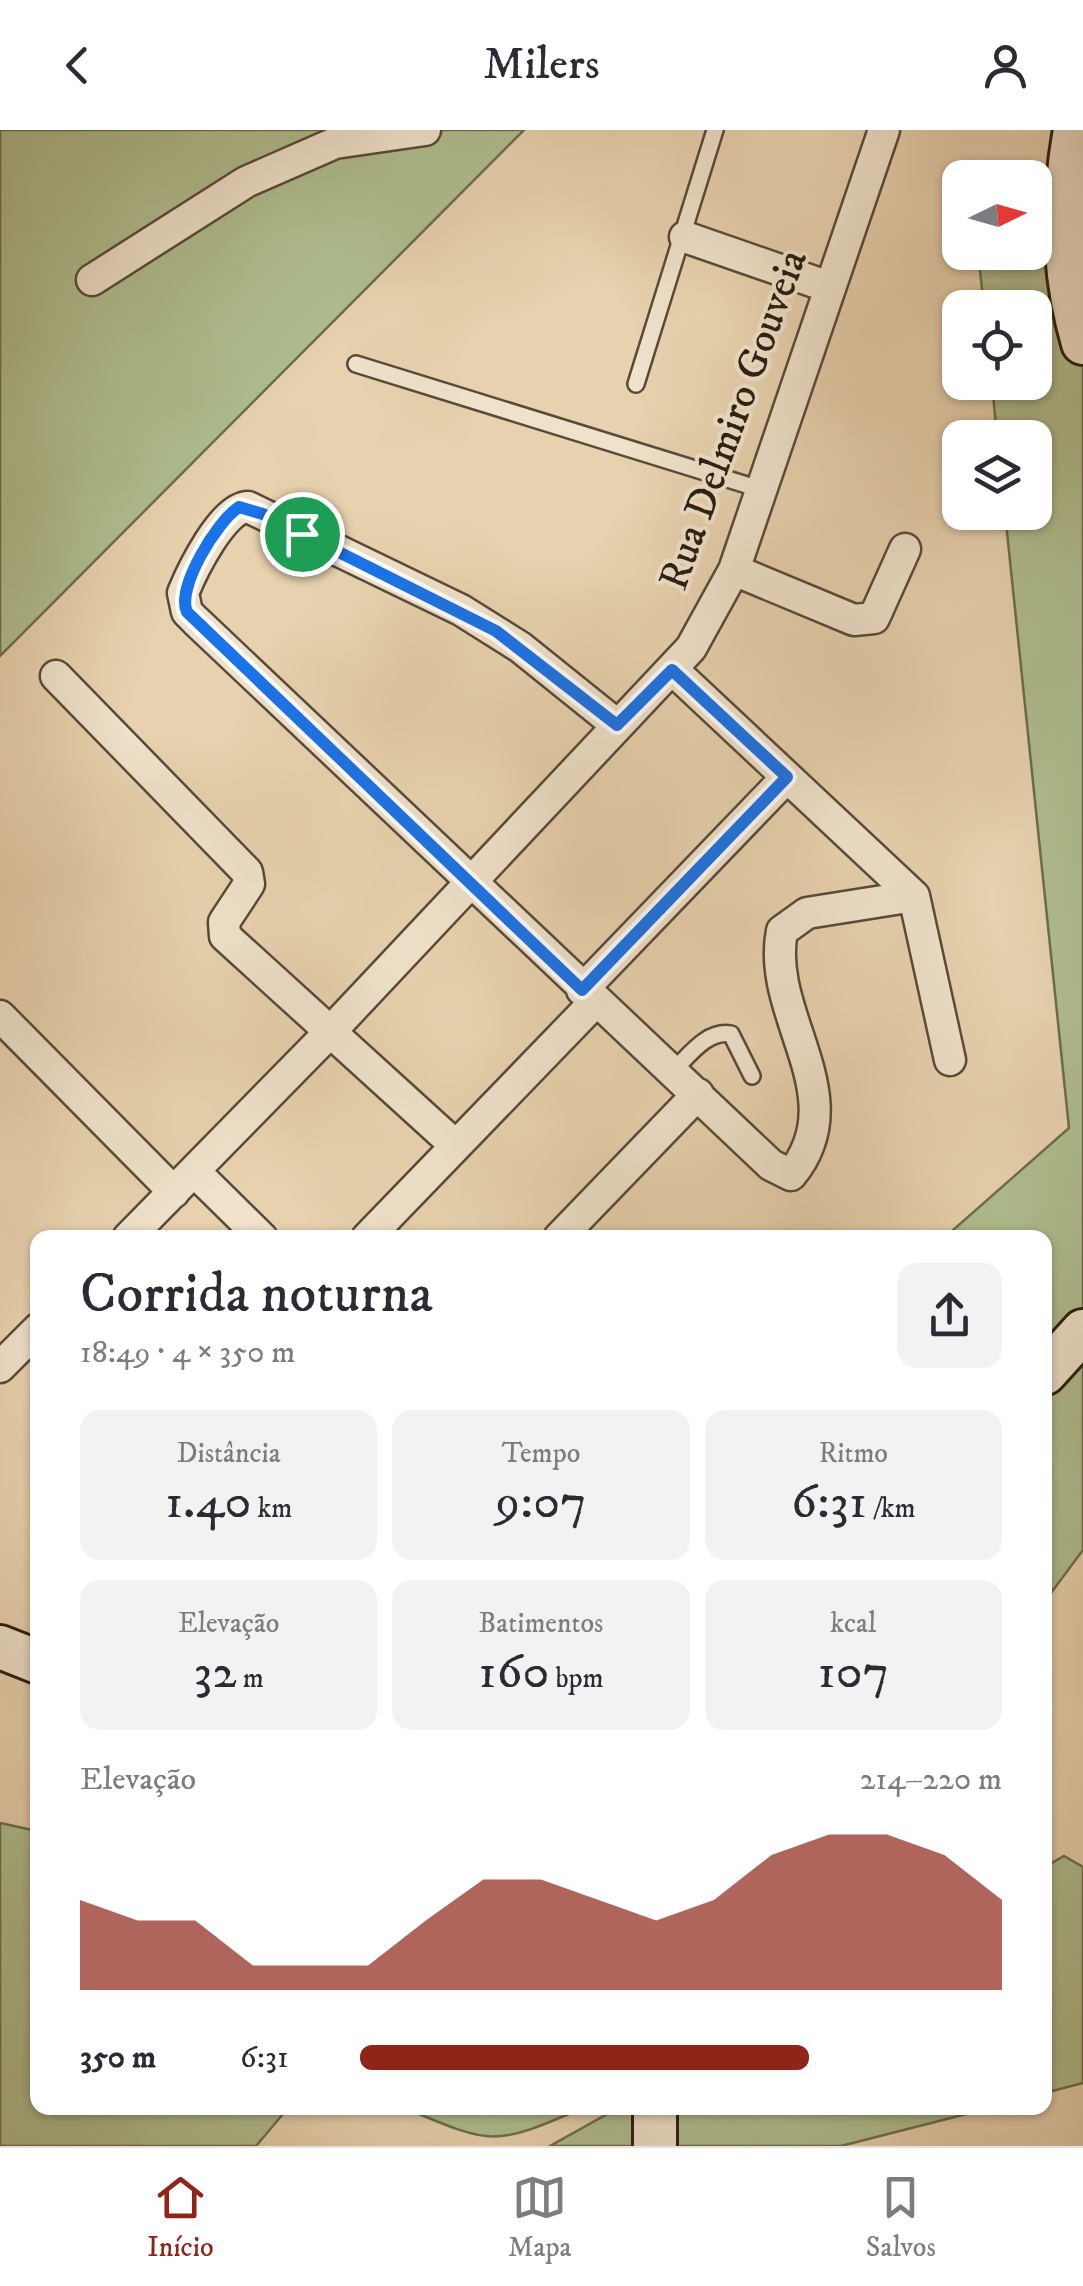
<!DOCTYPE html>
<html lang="pt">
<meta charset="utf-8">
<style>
body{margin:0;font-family:"IM FELL DW Pica",serif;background:#f2f2f3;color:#2b2b33;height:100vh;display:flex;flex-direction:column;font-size:38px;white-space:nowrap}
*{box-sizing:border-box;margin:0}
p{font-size:32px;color:#7c7c81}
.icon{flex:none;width:55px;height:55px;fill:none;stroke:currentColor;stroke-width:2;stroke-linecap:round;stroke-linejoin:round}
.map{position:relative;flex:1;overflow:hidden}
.drawer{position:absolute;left:30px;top:1100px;width:1022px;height:885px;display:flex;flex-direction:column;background:#fff;border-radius:20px;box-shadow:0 2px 8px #0004}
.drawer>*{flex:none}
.needle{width:65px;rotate:85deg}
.fabs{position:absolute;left:942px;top:30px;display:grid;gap:20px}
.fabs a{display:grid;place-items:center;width:110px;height:110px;border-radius:20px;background:#fff;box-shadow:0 2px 8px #0004;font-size:50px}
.pin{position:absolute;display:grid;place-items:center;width:85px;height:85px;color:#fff;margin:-42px;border:5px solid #fff;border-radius:50%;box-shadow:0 2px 10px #0007}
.round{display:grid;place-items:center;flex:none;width:105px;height:105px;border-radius:20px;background:#f2f2f3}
.summary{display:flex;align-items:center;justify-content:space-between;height:170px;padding:0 50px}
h1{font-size:55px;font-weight:600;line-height:75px}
.stats{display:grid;grid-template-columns:repeat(3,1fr);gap:15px;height:170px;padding:10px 50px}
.stats div{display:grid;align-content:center;border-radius:20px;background:#f2f2f3;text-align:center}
.stats b{font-size:50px;font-weight:600}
.stats small{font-size:28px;font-weight:400}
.stats p{font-size:28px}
.chart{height:280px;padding:20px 50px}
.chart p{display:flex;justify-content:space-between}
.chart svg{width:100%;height:180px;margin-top:10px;fill:#8f2418;opacity:.7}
ul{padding:0 50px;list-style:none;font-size:32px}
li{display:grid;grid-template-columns:160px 120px 1fr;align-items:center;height:75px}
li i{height:25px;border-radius:12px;background:#8f2418}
header{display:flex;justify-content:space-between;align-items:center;height:130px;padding:0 50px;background:#fff;font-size:45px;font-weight:600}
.tab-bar{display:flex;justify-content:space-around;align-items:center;height:140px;border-top:2px solid #e1e1e2;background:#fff;font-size:28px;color:#7c7c81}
.tab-bar a{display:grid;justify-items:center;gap:5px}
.tab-bar .current{color:#8f2418}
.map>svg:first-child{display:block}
.green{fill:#afbd8f;stroke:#6c6d50;stroke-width:2.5}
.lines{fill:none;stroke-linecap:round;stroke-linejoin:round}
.service-casing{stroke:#584a38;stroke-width:20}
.minor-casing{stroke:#584a38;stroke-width:35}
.secondary-casing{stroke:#291d10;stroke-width:48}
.service{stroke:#efe1ca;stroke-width:15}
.minor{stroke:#efe1ca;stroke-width:30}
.secondary{stroke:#efe1ca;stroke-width:42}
.route-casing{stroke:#fff;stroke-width:20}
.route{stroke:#1a73e8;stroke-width:12}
.labels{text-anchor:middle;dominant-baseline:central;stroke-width:8;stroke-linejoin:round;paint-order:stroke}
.street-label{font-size:42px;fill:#291d10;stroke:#efe1ca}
</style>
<header><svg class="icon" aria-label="back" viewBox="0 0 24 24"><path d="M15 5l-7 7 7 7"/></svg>Milers<svg class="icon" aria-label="person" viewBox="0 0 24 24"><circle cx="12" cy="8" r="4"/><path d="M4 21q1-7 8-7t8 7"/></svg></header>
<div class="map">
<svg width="1083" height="2016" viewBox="0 0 1083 2016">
<rect width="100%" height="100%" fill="#e7d1ae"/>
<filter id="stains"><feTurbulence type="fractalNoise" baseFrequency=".002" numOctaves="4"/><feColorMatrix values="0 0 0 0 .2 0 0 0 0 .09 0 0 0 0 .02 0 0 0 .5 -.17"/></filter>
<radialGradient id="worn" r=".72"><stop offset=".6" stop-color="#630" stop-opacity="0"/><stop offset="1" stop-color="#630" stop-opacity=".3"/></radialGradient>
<!-- green -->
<path class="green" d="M 0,0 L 524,0 L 0,526 Z
M 1035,95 L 1083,122 L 1083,1420 L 1045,1471 L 1045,1108 L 944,1108 L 1069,998 L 1005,383 L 1035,382 L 1035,308 L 997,307 L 992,253 L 1035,252 L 1035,178 L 984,177 L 978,123 L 1035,122 Z
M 0,1693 L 37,1701 L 38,1978 L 288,1978 L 256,2016 L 0,2016 Z
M 1064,1726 L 1083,1737 L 1083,1953 L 1045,1963 L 1045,1737 Z
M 405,1978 L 583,1978 C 494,2016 494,2016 405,1978 Z
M 618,1978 L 990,1978 L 841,2016 L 550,2016 Z"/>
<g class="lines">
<!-- service casing -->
<g class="service-casing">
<path id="service" d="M 356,234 L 763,360
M 636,254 L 715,0
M 672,942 C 689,926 706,900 731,904 L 752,946"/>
</g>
<!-- minor casing -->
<g class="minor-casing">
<path id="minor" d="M 685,107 L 829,157
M 92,150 L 246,52 L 335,13 L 425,0
M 734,440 L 854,490 L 874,488 L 905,419
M 56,546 L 247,742 L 249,754 L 224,792 L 225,806 L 456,1016
M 617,595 L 520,517 L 461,480 L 248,377 C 223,377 192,441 183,463 L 187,482 L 196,491 L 771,1035 L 791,1045 C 856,966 765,886 782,801 L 807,783 L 914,766 L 673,540
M 914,766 L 950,930
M 582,860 L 787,647
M 0,886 L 174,1062
M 194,1041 L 262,1108
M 128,1108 L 330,902 L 691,518 L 734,440 L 884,0
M 367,1108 L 595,872
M 559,1108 L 698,964
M 0,1237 L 38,1199"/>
</g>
<!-- secondary casing -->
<g class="secondary-casing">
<path id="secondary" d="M 1075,0 C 1062,73 1062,141 1083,213
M 1045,1243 L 1083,1201
M 0,1517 L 38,1532
M 655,2016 L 655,1978"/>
</g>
<!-- service -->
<use href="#service" class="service"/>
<!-- minor -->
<use href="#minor" class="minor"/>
<!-- secondary -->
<use href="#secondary" class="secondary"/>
</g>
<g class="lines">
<!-- route casing -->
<g class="route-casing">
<path id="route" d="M 239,377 L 263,384 L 496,501 L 617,595 L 672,540 L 787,647 L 582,860 L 187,482 C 176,458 217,391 239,377 Z"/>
</g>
<!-- route -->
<use href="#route" class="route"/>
</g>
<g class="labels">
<!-- street labels -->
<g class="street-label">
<text transform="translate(734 290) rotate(-70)">Rua Delmiro Gouveia</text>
</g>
</g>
<rect width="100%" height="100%" filter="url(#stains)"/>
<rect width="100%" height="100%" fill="url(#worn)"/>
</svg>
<div class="fabs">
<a><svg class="needle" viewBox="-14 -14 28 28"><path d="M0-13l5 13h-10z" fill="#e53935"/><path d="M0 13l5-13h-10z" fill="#7c7c81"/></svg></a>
<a><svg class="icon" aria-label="locate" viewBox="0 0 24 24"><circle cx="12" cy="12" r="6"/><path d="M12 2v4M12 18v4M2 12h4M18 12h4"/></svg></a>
<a><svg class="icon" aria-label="layers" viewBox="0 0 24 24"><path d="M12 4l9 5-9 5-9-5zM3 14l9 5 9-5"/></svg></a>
</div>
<div class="pin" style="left:302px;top:404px;background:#1e9e55"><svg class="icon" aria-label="arrive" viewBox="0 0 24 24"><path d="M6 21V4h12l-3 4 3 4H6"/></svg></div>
<section class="drawer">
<div class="summary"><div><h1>Corrida noturna</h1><p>18:49 · 4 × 350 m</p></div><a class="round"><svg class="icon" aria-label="share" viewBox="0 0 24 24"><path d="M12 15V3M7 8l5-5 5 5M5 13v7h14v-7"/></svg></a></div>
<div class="stats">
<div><p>Distância</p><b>1.40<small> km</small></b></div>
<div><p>Tempo</p><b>9:07</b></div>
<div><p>Ritmo</p><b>6:31<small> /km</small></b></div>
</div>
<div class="stats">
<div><p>Elevação</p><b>32<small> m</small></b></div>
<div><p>Batimentos</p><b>160<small> bpm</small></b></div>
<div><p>kcal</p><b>107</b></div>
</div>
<div class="chart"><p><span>Elevação</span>214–220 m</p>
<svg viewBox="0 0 160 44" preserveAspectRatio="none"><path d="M0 44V22L10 27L20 27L30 38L40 38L50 38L60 27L70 17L80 17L90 22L100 27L110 22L120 11L130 6L140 6L150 11L160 22V44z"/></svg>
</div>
<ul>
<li><b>350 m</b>6:31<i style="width:70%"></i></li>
</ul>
</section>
</div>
<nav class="tab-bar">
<a class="current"><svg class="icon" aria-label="home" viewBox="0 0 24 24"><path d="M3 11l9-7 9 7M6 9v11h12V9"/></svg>Início</a>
<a><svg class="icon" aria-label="map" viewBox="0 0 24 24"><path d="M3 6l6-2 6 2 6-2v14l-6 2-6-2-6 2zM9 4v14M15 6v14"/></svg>Mapa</a>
<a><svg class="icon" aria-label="saved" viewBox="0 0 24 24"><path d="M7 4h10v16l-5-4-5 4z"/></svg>Salvos</a>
</nav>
